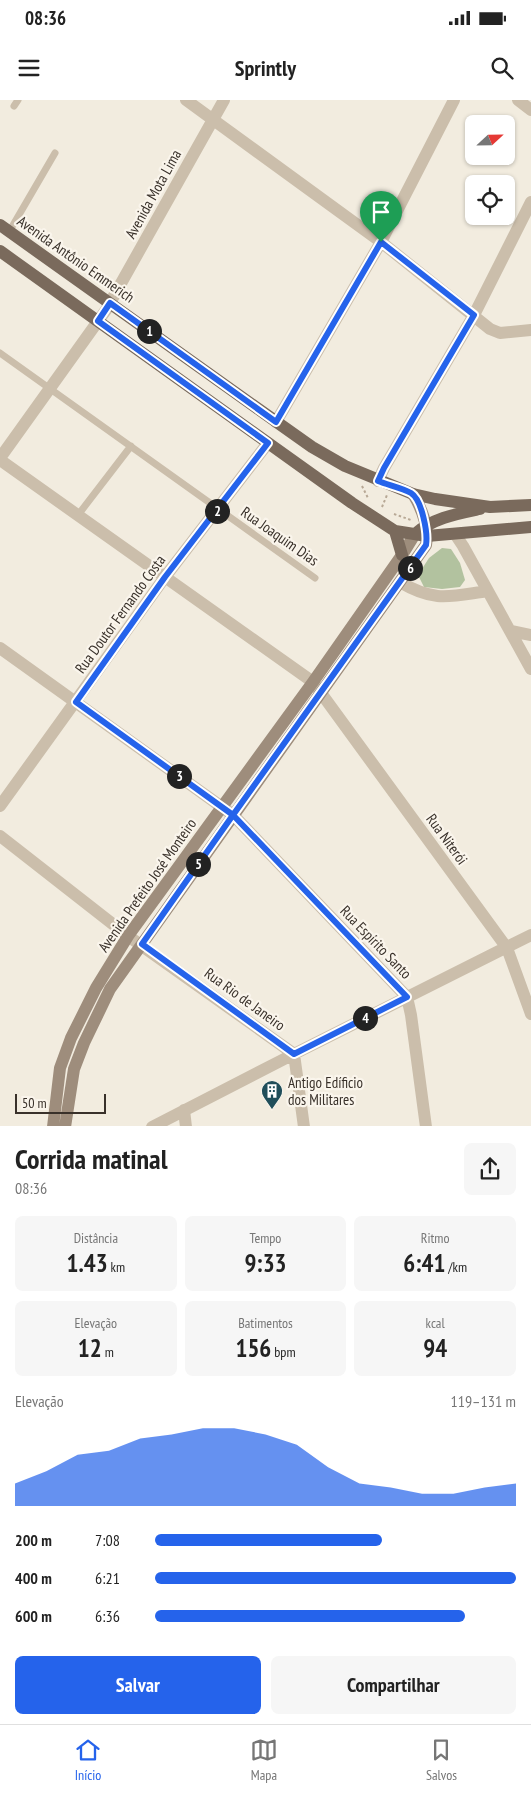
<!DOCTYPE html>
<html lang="pt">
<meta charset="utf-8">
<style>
body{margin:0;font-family:"PT Sans Narrow",sans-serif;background:#f6f6f6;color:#222;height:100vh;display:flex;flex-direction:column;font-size:19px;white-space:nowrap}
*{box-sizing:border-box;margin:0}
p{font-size:16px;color:#767676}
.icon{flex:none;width:28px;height:28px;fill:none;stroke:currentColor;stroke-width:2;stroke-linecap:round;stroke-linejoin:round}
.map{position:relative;height:1026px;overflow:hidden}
.drawer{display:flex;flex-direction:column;background:#fff;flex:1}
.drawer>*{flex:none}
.needle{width:32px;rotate:68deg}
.buttons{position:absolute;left:465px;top:15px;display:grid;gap:10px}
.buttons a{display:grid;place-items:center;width:50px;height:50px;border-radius:8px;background:#fff;box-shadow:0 1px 4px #0004;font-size:25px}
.scale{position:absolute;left:15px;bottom:12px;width:91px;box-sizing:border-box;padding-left:5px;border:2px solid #39312a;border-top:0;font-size:14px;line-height:18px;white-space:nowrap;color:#39312a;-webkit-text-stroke:4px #faf5ec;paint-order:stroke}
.pin{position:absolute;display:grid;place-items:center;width:42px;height:42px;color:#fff;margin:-51px -21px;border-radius:50% 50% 50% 0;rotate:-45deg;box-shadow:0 0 5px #0007}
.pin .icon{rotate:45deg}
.km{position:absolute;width:25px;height:25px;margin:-12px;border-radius:50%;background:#222;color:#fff;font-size:14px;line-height:25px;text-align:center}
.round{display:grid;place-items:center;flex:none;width:52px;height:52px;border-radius:8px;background:#f6f6f6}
.head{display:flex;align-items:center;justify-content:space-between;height:85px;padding:0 15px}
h1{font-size:28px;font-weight:800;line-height:38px}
.figures{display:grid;grid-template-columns:repeat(3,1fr);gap:8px;height:85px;padding:5px 15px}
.figures div{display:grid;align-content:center;border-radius:8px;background:#f6f6f6;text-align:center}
.figures b{font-size:25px;font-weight:800}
.figures small{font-size:14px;font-weight:400}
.figures p{font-size:14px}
.chart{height:140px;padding:10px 15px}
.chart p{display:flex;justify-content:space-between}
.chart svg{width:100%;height:90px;margin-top:5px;fill:#2563eb;opacity:.7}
.primary-button{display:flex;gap:10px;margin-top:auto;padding:10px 15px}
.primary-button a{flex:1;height:58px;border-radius:8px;background:#2563eb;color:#fff;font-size:20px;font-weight:800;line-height:58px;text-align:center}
.primary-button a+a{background:#f6f6f6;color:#222}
ul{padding:0 15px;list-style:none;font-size:16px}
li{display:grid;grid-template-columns:80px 60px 1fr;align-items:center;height:38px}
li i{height:12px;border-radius:6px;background:#2563eb}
.status{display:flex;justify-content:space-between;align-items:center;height:35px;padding:0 25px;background:#fff;direction:ltr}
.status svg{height:14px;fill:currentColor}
header{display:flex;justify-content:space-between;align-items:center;height:65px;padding:0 15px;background:#fff;font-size:22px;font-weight:800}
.tab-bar{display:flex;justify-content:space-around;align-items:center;height:70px;border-top:1px solid #e0e0e0;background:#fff;font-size:14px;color:#767676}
.tab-bar a{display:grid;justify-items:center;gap:2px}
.tab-bar .current{color:#2563eb}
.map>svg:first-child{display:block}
.green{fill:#b2c29f}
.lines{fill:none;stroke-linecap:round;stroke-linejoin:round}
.path{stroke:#b7a895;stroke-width:2;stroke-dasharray:2.5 2.5;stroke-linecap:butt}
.service{stroke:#cbbeab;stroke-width:7}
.minor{stroke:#cbbeab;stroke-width:12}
.secondary{stroke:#9e8d7c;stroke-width:12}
.primary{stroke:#7a6a5c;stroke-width:12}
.route-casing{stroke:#fff;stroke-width:10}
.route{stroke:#2563eb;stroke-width:6}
.labels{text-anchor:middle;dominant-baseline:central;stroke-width:4.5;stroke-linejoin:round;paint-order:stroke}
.street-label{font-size:15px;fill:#39312a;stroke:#faf5ec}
.poi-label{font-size:15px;fill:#39312a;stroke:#faf5ec;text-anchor:start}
</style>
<div class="status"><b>08:36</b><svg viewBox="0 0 49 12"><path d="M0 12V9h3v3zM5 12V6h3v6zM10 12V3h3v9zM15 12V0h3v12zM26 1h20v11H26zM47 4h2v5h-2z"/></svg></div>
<header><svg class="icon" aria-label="menu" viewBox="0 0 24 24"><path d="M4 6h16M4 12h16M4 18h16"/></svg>Sprintly<svg class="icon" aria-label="search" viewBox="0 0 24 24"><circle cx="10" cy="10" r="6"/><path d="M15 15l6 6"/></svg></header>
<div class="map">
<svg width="531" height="1027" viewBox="0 0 531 1027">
<rect width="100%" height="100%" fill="#f2ecdf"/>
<!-- green -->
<path class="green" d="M 442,448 L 451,449 L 460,463 L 465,480 L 460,487 L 442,489 L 424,487 L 418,475 L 429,458 Z"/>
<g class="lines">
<!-- path -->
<path class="path" d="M 362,386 L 368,398
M 382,407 L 387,395
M 394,414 L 411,420"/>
<!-- service -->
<path class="service" d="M 14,6 L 18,0
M 9,132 L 55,53
M 0,253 L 315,478
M 78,415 L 131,346"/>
<!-- minor -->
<path class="minor" d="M 186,0 L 381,142 L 490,229 L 500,233 L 531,230
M 518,0 L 531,10
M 276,322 L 381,142 L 454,0
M 0,358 L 106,210 L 224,0
M 0,360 L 313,582 L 507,848 L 531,914
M 378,381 L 384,368 L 474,215 L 531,102
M 455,434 L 463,446 L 531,569
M 400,482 C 435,503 451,496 488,491
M 511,531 L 531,535
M 0,548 L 233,715 L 407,897 L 411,915 L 426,1027
M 0,706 L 165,477 L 268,343
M 0,736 L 128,836 L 294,954 L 304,1027
M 184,1010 L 186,1027
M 152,1027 L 294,954 L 531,835"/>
<!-- secondary -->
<path class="secondary" d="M 53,1027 L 60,968 L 71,938 L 96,888 L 128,836 L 313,582 L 402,455 L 415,434
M 65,1027 L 74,969 L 84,943 L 110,889 L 426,445 C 429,428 422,409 413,394"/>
<!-- primary -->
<path class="primary" d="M 0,125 L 264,313 L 312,347 L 345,366 L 413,394 L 435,399 L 490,407 L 531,405
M 0,151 L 352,403 L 395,431 L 427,436 L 531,427
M 395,431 L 402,455
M 415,434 C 433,418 456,414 480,409"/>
</g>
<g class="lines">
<!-- route casing -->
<g class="route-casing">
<path id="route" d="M 381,142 L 276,322 L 110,203 L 98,221 L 268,343 L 165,477 L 76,602 L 233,715 L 407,897 L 294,954 L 142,844 L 233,715 L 426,445 C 428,433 422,400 411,393 C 402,388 388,385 378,381 L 384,368 L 474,215 L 381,142"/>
</g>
<!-- route -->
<use href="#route" class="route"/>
</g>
<!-- icons -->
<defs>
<g id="building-pin" transform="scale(1.125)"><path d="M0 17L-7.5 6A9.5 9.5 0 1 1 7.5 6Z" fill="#204e5a" stroke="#faf5ec"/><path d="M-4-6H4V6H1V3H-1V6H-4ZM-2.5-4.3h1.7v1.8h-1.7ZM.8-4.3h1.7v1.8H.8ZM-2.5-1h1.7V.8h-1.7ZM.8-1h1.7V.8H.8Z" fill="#fff"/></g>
</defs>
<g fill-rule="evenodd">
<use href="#building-pin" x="272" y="991"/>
</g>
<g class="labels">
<!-- street labels -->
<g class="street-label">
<text transform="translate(153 94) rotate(-61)">Avenida Mota Lima</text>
<text transform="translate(76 159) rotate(35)">Avenida Antônio Emmerich</text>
<text transform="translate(280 436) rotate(35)">Rua Joaquim Dias</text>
<text transform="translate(120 514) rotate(-54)">Rua Doutor Fernando Costa</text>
<text transform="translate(447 739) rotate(54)">Rua Niterói</text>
<text transform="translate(147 785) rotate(-55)">Avenida Prefeito José Monteiro</text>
<text transform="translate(376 842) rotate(46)">Rua Espírito Santo</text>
<text transform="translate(245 899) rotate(36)">Rua Rio de Janeiro</text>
</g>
<!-- poi labels -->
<g class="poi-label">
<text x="288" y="982">Antigo Edíficio<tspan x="288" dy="17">dos Militares</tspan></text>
</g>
</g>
</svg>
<div class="buttons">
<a><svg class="needle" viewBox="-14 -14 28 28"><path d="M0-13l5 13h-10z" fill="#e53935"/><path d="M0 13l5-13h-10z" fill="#767676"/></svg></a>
<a><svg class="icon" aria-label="locate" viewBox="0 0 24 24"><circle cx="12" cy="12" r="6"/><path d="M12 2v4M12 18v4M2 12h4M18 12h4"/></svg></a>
</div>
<div class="scale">50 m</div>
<div class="pin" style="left:381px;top:142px;background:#1e9e55"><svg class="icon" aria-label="arrive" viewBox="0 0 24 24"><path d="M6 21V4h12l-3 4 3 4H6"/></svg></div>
<b class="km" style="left:149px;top:231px">1</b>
<b class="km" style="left:217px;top:411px">2</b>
<b class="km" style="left:179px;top:676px">3</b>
<b class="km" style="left:365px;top:918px">4</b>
<b class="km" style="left:198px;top:764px">5</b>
<b class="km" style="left:410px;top:468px">6</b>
</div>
<section class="drawer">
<div class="head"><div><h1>Corrida matinal</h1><p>08:36</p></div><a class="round"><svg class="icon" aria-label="share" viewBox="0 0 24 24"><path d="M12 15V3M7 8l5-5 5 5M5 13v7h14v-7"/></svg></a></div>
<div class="figures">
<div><p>Distância</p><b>1.43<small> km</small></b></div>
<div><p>Tempo</p><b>9:33</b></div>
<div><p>Ritmo</p><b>6:41<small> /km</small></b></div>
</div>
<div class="figures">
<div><p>Elevação</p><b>12<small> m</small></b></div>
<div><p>Batimentos</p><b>156<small> bpm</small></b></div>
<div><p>kcal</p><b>94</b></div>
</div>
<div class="chart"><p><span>Elevação</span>119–131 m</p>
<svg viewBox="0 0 160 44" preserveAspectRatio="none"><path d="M0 44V33L10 27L20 19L30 17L40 11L50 9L60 6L70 6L80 9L90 14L100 25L110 33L120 35L130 38L140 38L150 35L160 33V44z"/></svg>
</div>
<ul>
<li><b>200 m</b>7:08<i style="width:63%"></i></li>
<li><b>400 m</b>6:21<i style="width:100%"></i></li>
<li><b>600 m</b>6:36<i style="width:86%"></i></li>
</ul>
<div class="primary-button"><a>Salvar</a><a>Compartilhar</a></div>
</section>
<nav class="tab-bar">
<a class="current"><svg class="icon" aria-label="home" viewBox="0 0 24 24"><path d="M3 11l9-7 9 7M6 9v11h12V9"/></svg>Início</a>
<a><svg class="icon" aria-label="map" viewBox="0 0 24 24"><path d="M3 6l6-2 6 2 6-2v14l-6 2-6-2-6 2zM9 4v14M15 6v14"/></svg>Mapa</a>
<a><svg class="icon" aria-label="saved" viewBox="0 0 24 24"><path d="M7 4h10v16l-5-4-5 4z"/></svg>Salvos</a>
</nav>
